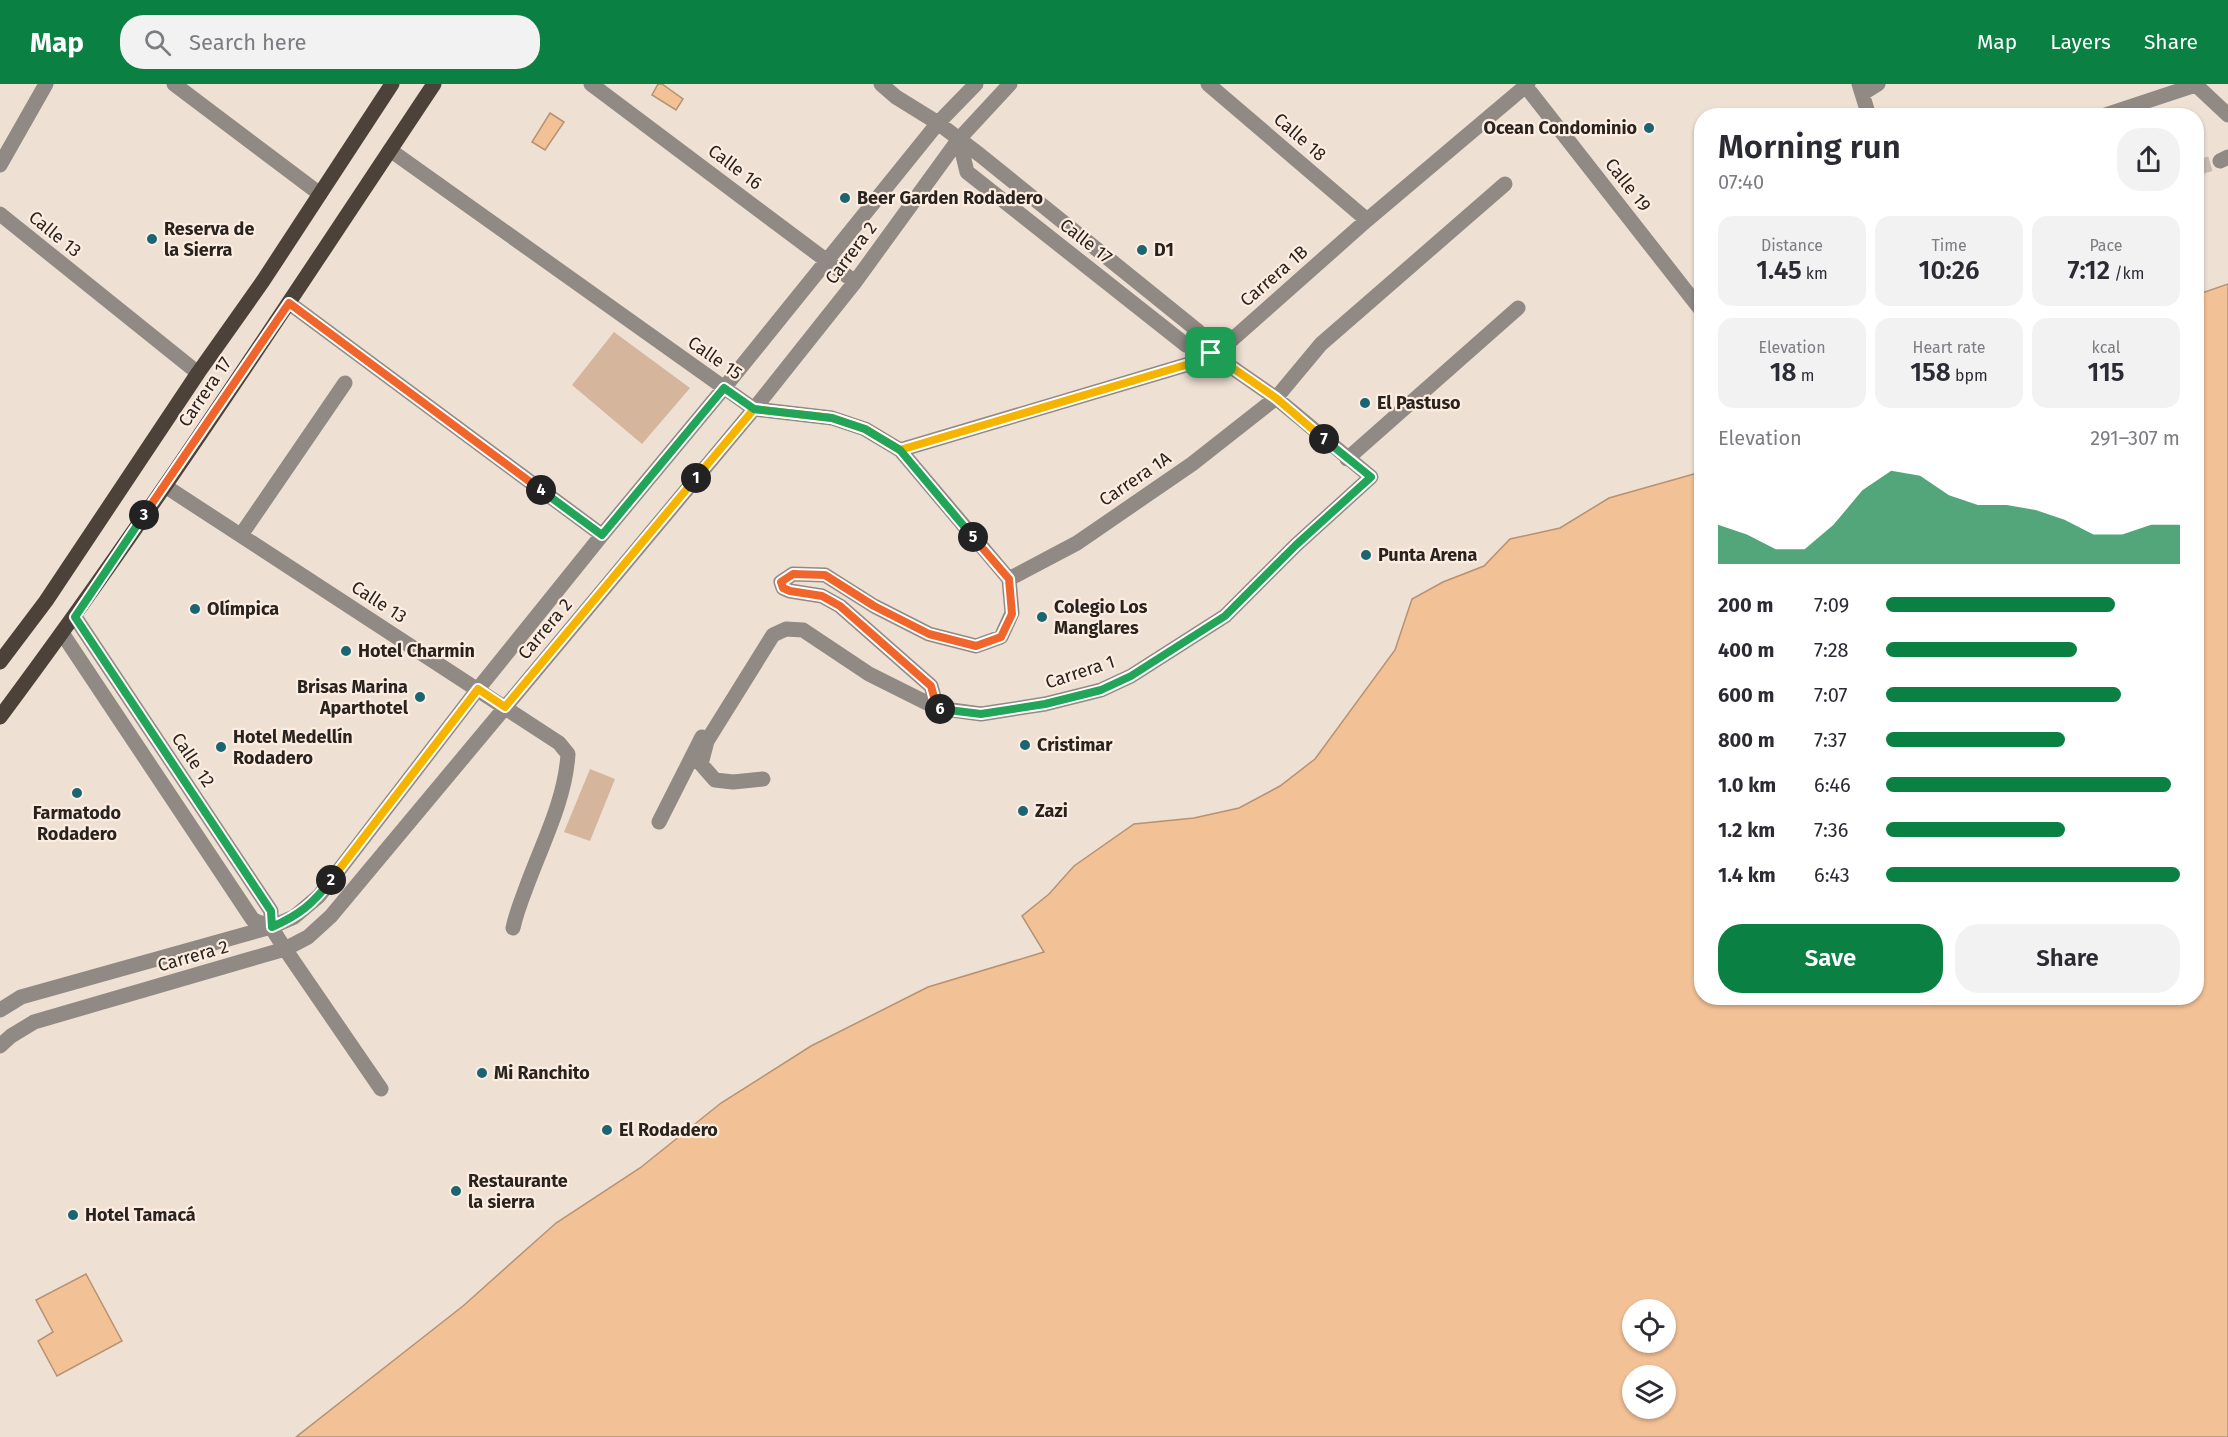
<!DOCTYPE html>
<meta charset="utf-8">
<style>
body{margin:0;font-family:"Fira Sans",sans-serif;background:#f2f2f3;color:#2b2b33;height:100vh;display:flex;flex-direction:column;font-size:22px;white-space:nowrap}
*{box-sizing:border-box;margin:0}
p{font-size:20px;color:#7c7c81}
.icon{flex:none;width:33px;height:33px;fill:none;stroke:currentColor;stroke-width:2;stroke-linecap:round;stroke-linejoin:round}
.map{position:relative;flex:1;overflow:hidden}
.sheet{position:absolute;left:1694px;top:24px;width:510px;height:897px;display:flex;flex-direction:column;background:#fff;border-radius:24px;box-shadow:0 2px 4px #0004}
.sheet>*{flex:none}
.controls{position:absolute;left:1622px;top:1215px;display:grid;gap:12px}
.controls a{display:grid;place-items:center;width:54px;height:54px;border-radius:50%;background:#fff;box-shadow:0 2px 4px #0004;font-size:30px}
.pin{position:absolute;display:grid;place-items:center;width:51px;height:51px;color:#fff;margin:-26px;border-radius:12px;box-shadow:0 3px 9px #0006}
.km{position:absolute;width:30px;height:30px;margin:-15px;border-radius:50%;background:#222;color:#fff;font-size:16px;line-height:30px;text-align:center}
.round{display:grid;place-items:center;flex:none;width:63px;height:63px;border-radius:24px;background:#f2f2f3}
.headline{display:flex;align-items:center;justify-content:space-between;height:102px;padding:0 24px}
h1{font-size:33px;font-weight:600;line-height:45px}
.stats{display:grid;grid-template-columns:repeat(3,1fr);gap:9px;height:102px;padding:6px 24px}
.stats div{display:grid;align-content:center;border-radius:15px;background:#f2f2f3;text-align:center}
.stats b{font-size:26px;font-weight:600}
.stats small{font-size:16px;font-weight:400}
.stats p{font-size:16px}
.chart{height:168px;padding:12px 24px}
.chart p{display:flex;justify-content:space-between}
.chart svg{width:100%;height:108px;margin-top:6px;fill:#0b8043;opacity:.7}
.action{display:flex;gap:12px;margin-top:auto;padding:12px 24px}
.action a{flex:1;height:69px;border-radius:24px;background:#0b8043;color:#fff;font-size:24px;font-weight:600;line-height:69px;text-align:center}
.action a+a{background:#f2f2f3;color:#2b2b33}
ul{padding:0 24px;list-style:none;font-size:20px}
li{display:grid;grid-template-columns:96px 72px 1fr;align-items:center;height:45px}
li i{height:15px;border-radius:8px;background:#0b8043}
header{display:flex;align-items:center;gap:36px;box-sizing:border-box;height:84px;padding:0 30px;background:#0b8043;color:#fff}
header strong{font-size:28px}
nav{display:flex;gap:33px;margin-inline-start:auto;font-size:21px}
.search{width:420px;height:54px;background:#f2f2f3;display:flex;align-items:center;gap:15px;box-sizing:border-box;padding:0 21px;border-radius:24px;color:#7c7c81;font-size:22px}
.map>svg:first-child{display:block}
.green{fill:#d5b69c}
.water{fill:#f3c196;stroke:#b69272;stroke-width:1.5;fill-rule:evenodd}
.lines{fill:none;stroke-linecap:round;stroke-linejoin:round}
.minor-tunnel{stroke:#c7bab0;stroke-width:15;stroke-dasharray:15 8;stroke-linecap:butt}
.minor{stroke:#908984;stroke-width:15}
.major{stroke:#4c4239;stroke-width:15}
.split-1-casing{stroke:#fff;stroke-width:12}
.split-2-casing{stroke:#fff;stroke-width:12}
.split-3-casing{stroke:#fff;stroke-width:12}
.split-4-casing{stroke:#fff;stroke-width:12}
.split-5-casing{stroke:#fff;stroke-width:12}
.split-6-casing{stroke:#fff;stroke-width:12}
.split-7-casing{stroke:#fff;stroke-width:12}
.split-8-casing{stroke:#fff;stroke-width:12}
.split-1{stroke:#f5b400;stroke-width:8}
.split-2{stroke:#f5b400;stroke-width:8}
.split-3{stroke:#22a559;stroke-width:8}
.split-4{stroke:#f0652b;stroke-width:8}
.split-5{stroke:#22a559;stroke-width:8}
.split-6{stroke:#f0652b;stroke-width:8}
.split-7{stroke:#22a559;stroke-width:8}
.split-8{stroke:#f5b400;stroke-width:8}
.poi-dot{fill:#1b6471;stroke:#fdede1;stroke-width:2}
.labels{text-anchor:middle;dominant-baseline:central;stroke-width:4.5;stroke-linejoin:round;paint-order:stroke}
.poi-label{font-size:18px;font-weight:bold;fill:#28231e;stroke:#fdede1;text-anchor:start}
.street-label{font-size:18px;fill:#28231e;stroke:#fdede1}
</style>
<header>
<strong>Map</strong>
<div class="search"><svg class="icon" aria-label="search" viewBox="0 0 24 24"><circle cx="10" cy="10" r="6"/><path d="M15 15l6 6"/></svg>Search here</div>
<nav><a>Map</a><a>Layers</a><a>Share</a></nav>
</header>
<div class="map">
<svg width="2228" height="1353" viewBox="0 0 2228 1353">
<rect width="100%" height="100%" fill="#efe0d4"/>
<!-- green -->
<path class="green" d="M 614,248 L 690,304 L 642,360 L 572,301 Z
M 590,685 L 615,695 L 590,757 L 564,748 Z"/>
<!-- water -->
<path class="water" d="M 658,0 L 662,0 L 683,15 L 676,26 L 652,11 Z
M 550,29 L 564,38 L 545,66 L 532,58 Z
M 2228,200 L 2228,1353 L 296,1353 L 463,1222 L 556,1139 L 640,1084 L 721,1019 L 811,962 L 928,903 L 1044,868 L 1022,832 L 1049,810 L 1074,782 L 1134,740 L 1194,734 L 1239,724 L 1280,702 L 1315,675 L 1395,566 L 1412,515 L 1443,498 L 1484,482 L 1510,455 L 1560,444 L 1609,414 L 1701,388 L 1701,914 L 2196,914 L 2196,211 ZM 1632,1226 L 1665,1226 L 1665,1258 L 1632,1258 ZM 1632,1292 L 1665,1292 L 1665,1324 L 1632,1324 Z
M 86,1190 L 122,1257 L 57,1292 L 38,1257 L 53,1248 L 36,1216 Z"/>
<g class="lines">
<!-- minor-tunnel -->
<path class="minor-tunnel" d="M 2196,84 L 2220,77"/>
<!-- minor -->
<path class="minor" d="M 174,0 L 320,110
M 591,0 L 855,198
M 881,0 L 896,13 L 938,39 L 980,71 L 1198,247 L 1211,269
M 1208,0 L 1367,136
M 1524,0 L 1701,226
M 1859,0 L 1869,32
M 1862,10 L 1878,0
M 2102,32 L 2196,1 L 2228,31
M 390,66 L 754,325 L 832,334 L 865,345 L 900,366 L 1009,495
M 2220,77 L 2228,73
M 0,81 L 46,0
M 0,130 L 198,289
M 289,219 L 602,451
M 900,366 L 1189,280 L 1226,261 L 1367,136 L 1528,0
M 1347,375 L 1518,224
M 165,402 L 559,659 L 568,670 C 565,717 542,760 526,804 C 521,817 516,830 513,844
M 241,451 L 345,299
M 1009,495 L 1077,459 L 1192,380 L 1276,314 L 1321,260 L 1505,100
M 75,533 L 271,827 L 271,843 L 285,865 L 381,1005
M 62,549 L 253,836 L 271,843
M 937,624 L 931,602 L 840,522 L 822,512 L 790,507 L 783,504 L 781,498 L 793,490 L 825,491 L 874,522 L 929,550 L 976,562 L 1001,553 L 1012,529 L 1009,495
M 763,695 L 733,698 L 715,696 L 701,680 L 707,657 L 773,551 L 786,545 L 803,546 L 869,590 L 937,624 L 981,630 L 1045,620 L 1101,606 L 1131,592 L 1225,532 L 1296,461 L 1371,393 L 1276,314 L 1211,269 L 1186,261 L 967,88 L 959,55
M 659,738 L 702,653
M 0,926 L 21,913 L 271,843 L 294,833 L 319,812 L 478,605 L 602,451 L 724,304 L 938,39 L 976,0
M 0,962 L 11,952 L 34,938 L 285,865 L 308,853 L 331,832 L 754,325 L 855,198 L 959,55 L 1010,0"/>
<!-- major -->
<path class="major" d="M 0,578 L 46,517 L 198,289 L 263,197 L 392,0
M 0,633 C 153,428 292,213 434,0"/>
</g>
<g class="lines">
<!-- split-1 casing -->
<g class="split-1-casing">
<path id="split-1" d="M 696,394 L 754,325 L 832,334 L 865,345 L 900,366 L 1189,280 L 1211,269"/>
</g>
<!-- split-2 casing -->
<g class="split-2-casing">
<path id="split-2" d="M 331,796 L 478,605 L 505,623 L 696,394"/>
</g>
<!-- split-3 casing -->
<g class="split-3-casing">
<path id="split-3" d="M 144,431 L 75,533 L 271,827 L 272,843 C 299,831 313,820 331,796"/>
</g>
<!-- split-4 casing -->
<g class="split-4-casing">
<path id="split-4" d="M 144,431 L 289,219 L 541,406"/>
</g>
<!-- split-5 casing -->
<g class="split-5-casing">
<path id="split-5" d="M 541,406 L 602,451 L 724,304 L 754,325 L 832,334 L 865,345 L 900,366 L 973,453"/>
</g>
<!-- split-6 casing -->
<g class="split-6-casing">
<path id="split-6" d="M 940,625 L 937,624 L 931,602 L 840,522 L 822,512 L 790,507 L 783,504 L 781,498 L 793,490 L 825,491 L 874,522 L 929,550 L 976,562 L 1001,553 L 1012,530 L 1009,495 L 973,453"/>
</g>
<!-- split-7 casing -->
<g class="split-7-casing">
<path id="split-7" d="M 940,625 L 981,630 L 1045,620 L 1101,606 L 1131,592 L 1225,532 L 1296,461 L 1371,393 L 1324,355"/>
</g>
<!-- split-8 casing -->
<g class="split-8-casing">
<path id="split-8" d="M 1211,269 L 1276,314 L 1324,355"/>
</g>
<!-- split-1 -->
<use href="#split-1" class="split-1"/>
<!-- split-2 -->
<use href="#split-2" class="split-2"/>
<!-- split-3 -->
<use href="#split-3" class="split-3"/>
<!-- split-4 -->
<use href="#split-4" class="split-4"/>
<!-- split-5 -->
<use href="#split-5" class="split-5"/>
<!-- split-6 -->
<use href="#split-6" class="split-6"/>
<!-- split-7 -->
<use href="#split-7" class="split-7"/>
<!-- split-8 -->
<use href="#split-8" class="split-8"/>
</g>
<!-- markers -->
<g class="poi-dot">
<circle cx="1649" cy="44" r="6"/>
<circle cx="845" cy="114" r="6"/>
<circle cx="152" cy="155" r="6"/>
<circle cx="1142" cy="166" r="6"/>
<circle cx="1365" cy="319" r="6"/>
<circle cx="1366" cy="471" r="6"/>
<circle cx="195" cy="525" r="6"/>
<circle cx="1042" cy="533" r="6"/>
<circle cx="346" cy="567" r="6"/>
<circle cx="420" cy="613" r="6"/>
<circle cx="1025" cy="661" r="6"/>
<circle cx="221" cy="663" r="6"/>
<circle cx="77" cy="709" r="6"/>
<circle cx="1023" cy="727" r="6"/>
<circle cx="482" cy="989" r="6"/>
<circle cx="607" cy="1046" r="6"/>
<circle cx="456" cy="1107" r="6"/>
<circle cx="73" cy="1131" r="6"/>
</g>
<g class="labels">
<!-- poi labels -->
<g class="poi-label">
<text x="1637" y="44" text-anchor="end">Ocean Condominio</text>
<text x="857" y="114">Beer Garden Rodadero</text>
<text x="164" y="145">Reserva de<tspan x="164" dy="21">la Sierra</tspan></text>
<text x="1154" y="166">D1</text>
<text x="1377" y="319">El Pastuso</text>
<text x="1378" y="471">Punta Arena</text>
<text x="1054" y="523">Colegio Los<tspan x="1054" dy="21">Manglares</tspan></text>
<text x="207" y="525">Olímpica</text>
<text x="358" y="567">Hotel Charmin</text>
<text x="408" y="603" text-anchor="end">Brisas Marina<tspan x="408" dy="21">Aparthotel</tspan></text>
<text x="233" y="653">Hotel Medellín<tspan x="233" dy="21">Rodadero</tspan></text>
<text x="1037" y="661">Cristimar</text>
<text x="1035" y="727">Zazi</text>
<text x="77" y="729" text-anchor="middle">Farmatodo<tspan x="77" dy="21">Rodadero</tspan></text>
<text x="494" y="989">Mi Ranchito</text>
<text x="619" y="1046">El Rodadero</text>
<text x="468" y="1097">Restaurante<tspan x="468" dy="21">la sierra</tspan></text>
<text x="85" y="1131">Hotel Tamacá</text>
</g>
<!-- street labels -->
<g class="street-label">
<text transform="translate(1300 53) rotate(41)">Calle 18</text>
<text transform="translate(735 83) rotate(37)">Calle 16</text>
<text transform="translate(1628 101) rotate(52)">Calle 19</text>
<text transform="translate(55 150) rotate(39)">Calle 13</text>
<text transform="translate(1086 157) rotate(38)">Calle 17</text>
<text transform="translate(851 169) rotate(-53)">Carrera 2</text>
<text transform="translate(1274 192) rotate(-41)">Carrera 1B</text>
<text transform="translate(715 274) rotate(35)">Calle 15</text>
<text transform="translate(205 308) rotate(-56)">Carrera 17</text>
<text transform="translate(1135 395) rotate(-34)">Carrera 1A</text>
<text transform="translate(379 518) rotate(33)">Calle 13</text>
<text transform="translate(545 545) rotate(-50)">Carrera 2</text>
<text transform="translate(1080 588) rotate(-18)">Carrera 1</text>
<text transform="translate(193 676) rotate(56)">Calle 12</text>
<text transform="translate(193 872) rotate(-16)">Carrera 2</text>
</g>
</g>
</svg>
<div class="controls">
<a><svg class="icon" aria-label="locate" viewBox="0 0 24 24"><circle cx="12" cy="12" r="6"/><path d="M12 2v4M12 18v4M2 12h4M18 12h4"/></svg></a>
<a><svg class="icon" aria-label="layers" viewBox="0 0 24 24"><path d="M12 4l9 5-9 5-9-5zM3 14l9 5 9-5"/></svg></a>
</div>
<div class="pin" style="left:1211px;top:269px;background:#1e9e55"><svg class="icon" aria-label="arrive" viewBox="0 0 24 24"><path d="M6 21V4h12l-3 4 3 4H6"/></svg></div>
<b class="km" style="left:696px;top:394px">1</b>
<b class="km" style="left:331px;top:796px">2</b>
<b class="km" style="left:144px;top:431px">3</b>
<b class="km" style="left:541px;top:406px">4</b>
<b class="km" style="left:973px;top:453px">5</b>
<b class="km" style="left:940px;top:625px">6</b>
<b class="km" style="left:1324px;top:355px">7</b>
<section class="sheet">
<div class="headline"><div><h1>Morning run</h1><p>07:40</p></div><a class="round"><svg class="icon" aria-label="share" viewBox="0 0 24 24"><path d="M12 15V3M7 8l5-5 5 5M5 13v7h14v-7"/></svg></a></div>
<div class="stats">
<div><p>Distance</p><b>1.45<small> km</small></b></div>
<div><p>Time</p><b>10:26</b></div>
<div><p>Pace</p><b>7:12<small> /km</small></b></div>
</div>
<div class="stats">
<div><p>Elevation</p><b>18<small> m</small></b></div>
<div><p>Heart rate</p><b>158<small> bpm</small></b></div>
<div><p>kcal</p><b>115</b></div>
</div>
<div class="chart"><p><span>Elevation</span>291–307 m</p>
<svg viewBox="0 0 160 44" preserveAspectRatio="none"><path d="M0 44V28L10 32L20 38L30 38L40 28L50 14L60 6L70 8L80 16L90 20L100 20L110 22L120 26L130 32L140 32L150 28L160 28V44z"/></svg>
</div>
<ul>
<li><b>200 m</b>7:09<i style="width:78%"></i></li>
<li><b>400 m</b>7:28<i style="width:65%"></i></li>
<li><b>600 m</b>7:07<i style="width:80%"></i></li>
<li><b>800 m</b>7:37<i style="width:61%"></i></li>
<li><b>1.0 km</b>6:46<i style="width:97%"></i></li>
<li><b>1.2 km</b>7:36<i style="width:61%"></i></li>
<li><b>1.4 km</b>6:43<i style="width:100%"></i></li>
</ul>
<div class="action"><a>Save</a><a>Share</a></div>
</section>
</div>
